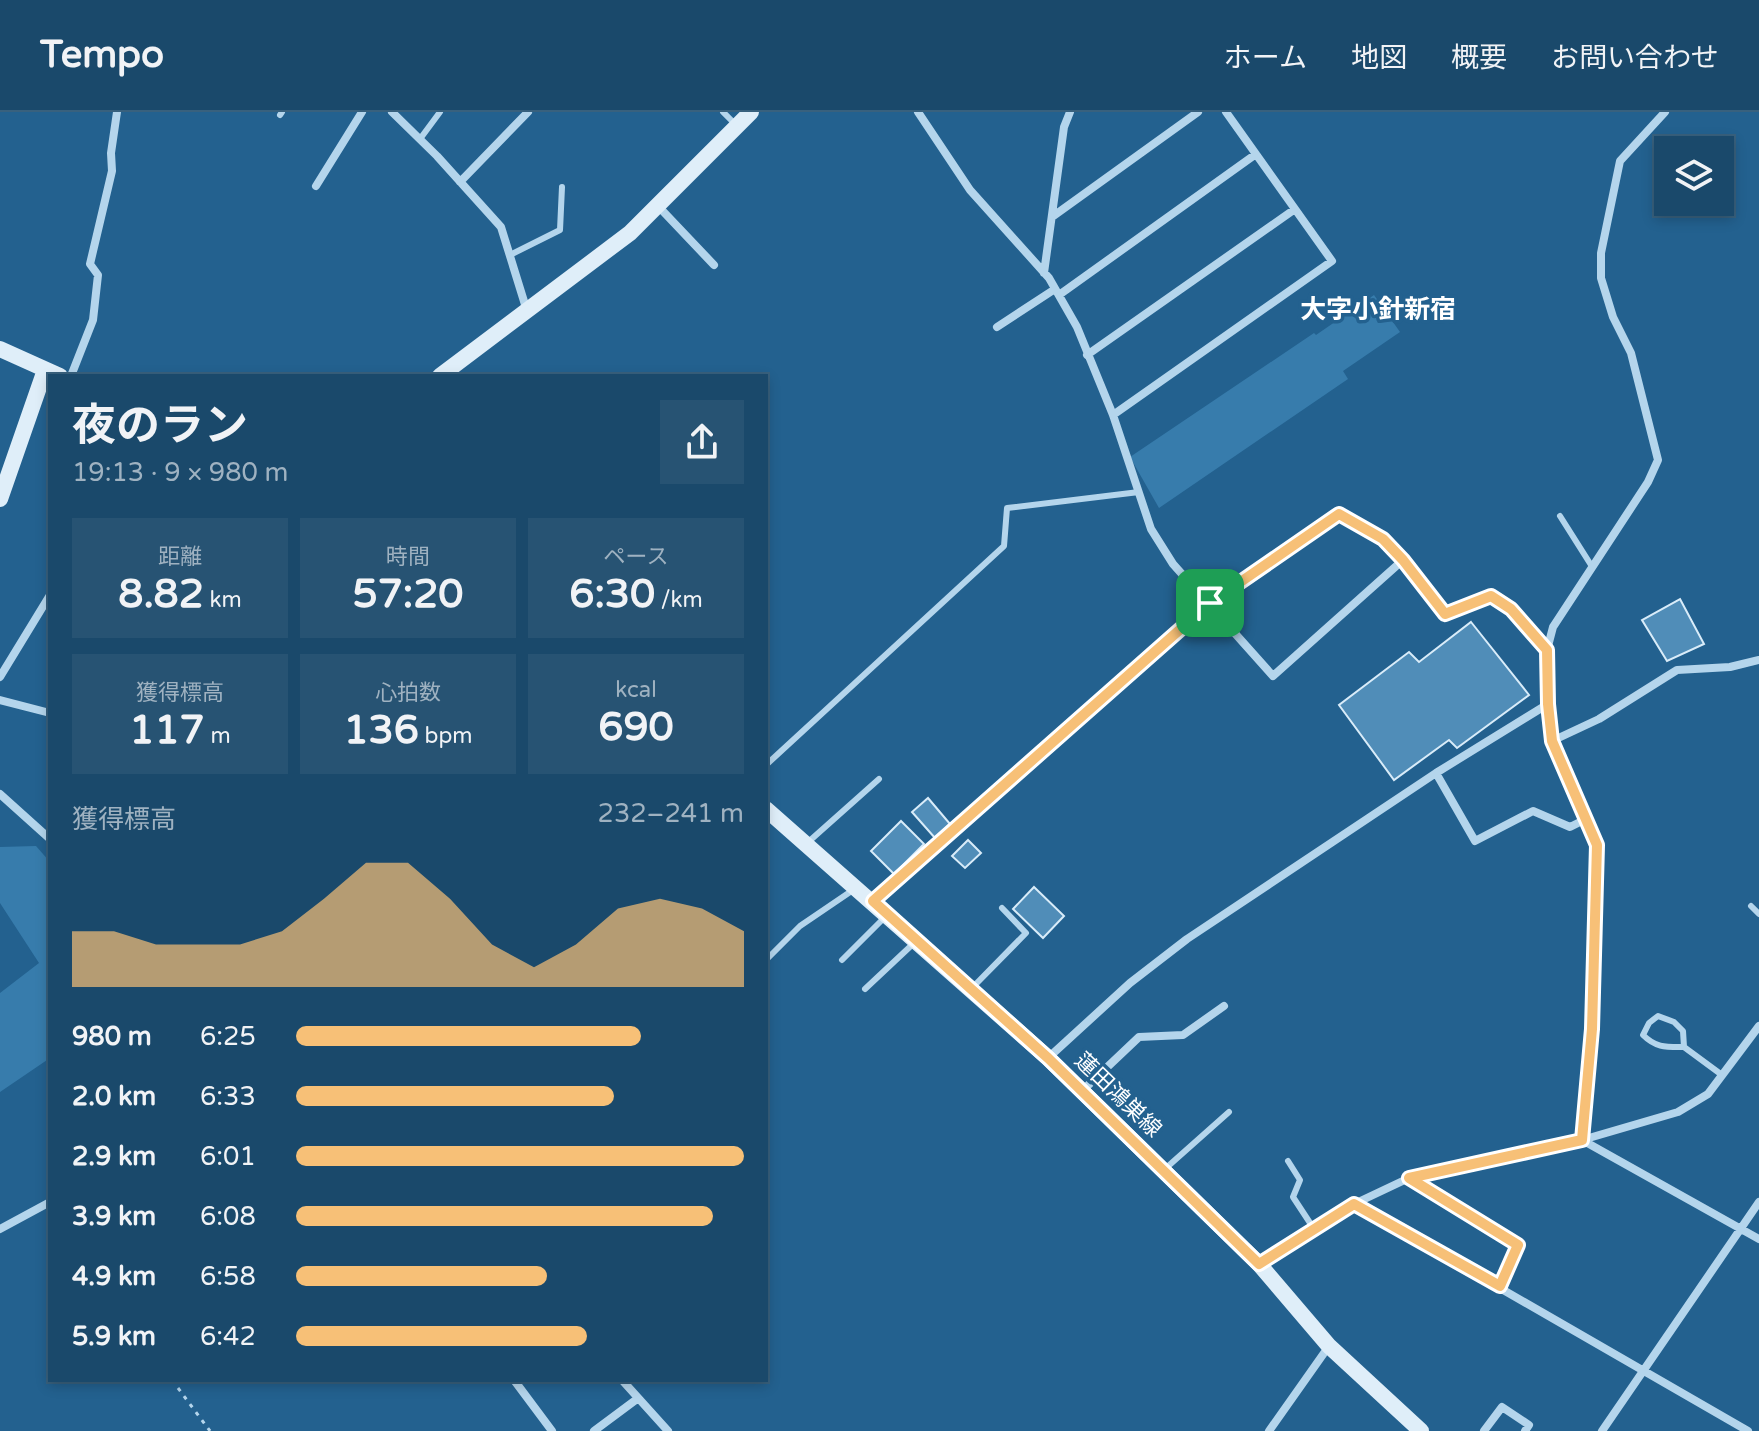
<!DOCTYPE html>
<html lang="ja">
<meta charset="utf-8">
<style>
body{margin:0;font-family:"Varela Round","Noto Sans JP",sans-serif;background:#275373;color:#f1f3f6;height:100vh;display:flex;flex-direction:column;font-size:30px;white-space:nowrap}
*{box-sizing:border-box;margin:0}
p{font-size:26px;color:#9fb2c1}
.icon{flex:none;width:44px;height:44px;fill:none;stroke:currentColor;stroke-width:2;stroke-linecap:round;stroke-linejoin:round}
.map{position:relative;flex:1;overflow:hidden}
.details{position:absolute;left:48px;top:262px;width:720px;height:1008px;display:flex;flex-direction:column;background:#1a496b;border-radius:0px;box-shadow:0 4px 12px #0003,0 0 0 2px #38617e}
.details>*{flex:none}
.buttons{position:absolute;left:1654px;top:24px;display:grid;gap:16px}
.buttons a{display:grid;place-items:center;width:80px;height:80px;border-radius:0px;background:#1a496b;box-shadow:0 4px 12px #0003,0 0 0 2px #38617e;font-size:40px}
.pin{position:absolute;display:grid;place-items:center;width:68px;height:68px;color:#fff;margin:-34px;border-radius:16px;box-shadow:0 4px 12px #0006}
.round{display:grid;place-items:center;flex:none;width:84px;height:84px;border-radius:0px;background:#275373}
.headline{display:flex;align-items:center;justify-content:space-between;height:136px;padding:0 24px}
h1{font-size:44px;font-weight:700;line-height:60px}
.stats{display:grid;grid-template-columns:repeat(3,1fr);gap:12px;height:136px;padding:8px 24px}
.stats div{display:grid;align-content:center;border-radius:0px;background:#275373;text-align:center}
.stats b{font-size:40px;font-weight:700}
.stats small{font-size:22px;font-weight:400}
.stats p{font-size:22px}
.chart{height:224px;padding:16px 24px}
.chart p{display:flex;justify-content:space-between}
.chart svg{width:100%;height:144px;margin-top:8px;fill:#f7c077;opacity:.7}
ul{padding:0 24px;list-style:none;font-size:26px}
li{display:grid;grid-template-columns:128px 96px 1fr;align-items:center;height:60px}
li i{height:20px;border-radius:10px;background:#f7c077}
header{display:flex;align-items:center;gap:48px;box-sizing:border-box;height:112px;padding:0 40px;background:#1a496b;border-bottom:2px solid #38617e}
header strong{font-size:38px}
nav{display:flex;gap:44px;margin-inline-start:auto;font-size:28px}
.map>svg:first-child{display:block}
.green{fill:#377cac}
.building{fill:#508db8;stroke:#d9ecf9;stroke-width:2}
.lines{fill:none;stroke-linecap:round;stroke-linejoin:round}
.path{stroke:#b4d5ec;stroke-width:3;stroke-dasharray:4 6;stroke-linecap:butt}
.lane{stroke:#b4d5ec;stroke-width:6}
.street{stroke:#b4d5ec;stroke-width:8}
.secondary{stroke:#dfeef9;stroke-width:16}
.route-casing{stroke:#fff;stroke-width:16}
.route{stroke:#f7c077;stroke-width:10}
.labels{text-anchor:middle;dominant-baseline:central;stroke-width:7;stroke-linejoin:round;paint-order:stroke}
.street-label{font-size:22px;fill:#fff;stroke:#23618f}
.quarter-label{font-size:26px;font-weight:bold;fill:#fff;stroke:#23618f}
</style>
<header>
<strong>Tempo</strong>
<nav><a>ホーム</a><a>地図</a><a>概要</a><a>お問い合わせ</a></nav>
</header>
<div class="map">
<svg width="1759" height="1319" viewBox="0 0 1759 1319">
<rect width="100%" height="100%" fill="#23618f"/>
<!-- green -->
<path class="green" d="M 1374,183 L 1400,220 L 1343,259 L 1348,267 L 1159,396 L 1130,345 L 1314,221 L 1316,223 Z
M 36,734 L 50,750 L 50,946 L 0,980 L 0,881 L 39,851 L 0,791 L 0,735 Z"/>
<!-- building -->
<path class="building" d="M 1680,487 L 1704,532 L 1667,549 L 1642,508 Z
M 1471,510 L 1529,583 L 1457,636 L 1449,628 L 1394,668 L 1339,593 L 1409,540 L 1419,550 Z
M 928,686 L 950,712 L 935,726 L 912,700 Z
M 901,709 L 924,732 L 894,762 L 871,739 Z
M 968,728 L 981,741 L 965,756 L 952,744 Z
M 1034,775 L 1064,804 L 1043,826 L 1013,797 Z"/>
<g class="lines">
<!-- path -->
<path class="path" d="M 1349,408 L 1383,427 L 1395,439
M 172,1268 L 210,1319"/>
<!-- lane -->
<path class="lane" d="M 723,0 L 737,14
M 280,3 L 282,0
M 420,27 L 440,0
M 510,143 L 560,118 L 562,75
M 1560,404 L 1591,453
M 1210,491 L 1339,402
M 766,653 L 1004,434 L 1007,396 L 1139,380
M 806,732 L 879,667
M 1751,794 L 1759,802
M 766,848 L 800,814 L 853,778
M 842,848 L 885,805
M 865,877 L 914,831
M 971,877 L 1026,821 L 1002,796
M 1684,935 C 1666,935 1656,936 1643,923 L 1649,911 L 1658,904 L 1674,910 L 1683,919 L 1684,935 L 1722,963
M 1288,1049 L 1300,1068 L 1293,1085 L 1314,1117
M 1166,1056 L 1229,1000"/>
<!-- street -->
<path class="street" d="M 392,0 L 437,44 L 501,115 L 527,199
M 918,0 L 970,78 L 1049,166 L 1077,215 L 1113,303 L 1151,417 L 1173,452 L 1273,564 L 1403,448 L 1445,502 L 1491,484 L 1511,497 L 1547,538
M 460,70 L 528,0
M 316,74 L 362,0
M 658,94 L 714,153
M 1052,105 L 1198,0
M 1044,161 L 1064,15 L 1070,0
M 1059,183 L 1256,42
M 997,215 L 1055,177
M 1087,243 L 1295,97
M 71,264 L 93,208 L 98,163 L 90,152 L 112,59 L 111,41 L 117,0
M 1113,303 L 1332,149 L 1226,0
M 0,565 L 50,483
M 0,588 L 50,601
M 1552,629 L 1599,607 L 1677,558 L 1730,555 L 1759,548
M 1436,661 L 1475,729 L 1533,699 L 1570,715 L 1586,707
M 0,682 L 50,727
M 873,789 L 1210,491
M 1048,946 L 1130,871 L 1187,827 L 1436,661 L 1548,592
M 1082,979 L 1139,925 L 1183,923 L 1224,894
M 1582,1028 L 1592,917 L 1597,733 L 1552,629 L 1548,592 L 1547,538 L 1553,515 L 1648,370 L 1658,348 L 1631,241 L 1613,205 L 1601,166 L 1601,141 L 1620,49 L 1665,0
M 1582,1028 L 1759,1127
M 1409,1066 L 1518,1133 L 1500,1174
M 1354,1092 L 1748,1319
M 0,1117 L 50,1090
M 1259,1151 L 1354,1092 L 1409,1066 L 1582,1028 L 1678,1000 L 1708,982 L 1759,914
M 514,1268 L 552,1319
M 622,1268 L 668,1319
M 594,1319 L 637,1287
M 1269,1319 L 1329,1234
M 1484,1319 L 1502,1295 L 1529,1313 L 1525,1319
M 1602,1319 L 1759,1090"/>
<!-- secondary -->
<path class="secondary" d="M 0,237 L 60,264
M 440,264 L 630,121 L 751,0
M 0,387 L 45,258
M 766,697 L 1048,946 L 1259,1152 L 1329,1234 L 1421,1319"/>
</g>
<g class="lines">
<!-- route casing -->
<g class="route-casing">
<path id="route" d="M 1339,402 L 1383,427 L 1403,448 L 1445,502 L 1491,484 L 1511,497 L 1547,538 L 1548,592 L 1552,629 L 1597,733 L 1592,917 L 1582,1028 L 1409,1066 L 1518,1133 L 1500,1174 L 1354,1092 L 1259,1152 L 1048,946 L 873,789 L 1210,491 Z"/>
</g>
<!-- route -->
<use href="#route" class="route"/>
</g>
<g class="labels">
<!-- street labels -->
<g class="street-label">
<text transform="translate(1118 983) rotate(44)">蓮田鴻巣線</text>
</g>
<!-- quarter labels -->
<g class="quarter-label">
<text x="1378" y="197">大字小針新宿</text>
</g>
</g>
</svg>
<div class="buttons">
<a><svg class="icon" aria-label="layers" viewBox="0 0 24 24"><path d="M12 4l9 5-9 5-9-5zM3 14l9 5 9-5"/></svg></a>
</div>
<div class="pin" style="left:1210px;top:491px;background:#1e9e55"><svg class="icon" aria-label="arrive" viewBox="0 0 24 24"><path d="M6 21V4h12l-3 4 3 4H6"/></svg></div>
<section class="details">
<div class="headline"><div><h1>夜のラン</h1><p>19:13 · 9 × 980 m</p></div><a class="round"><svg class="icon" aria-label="share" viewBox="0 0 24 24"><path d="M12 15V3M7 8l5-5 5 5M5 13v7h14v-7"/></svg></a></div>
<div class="stats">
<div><p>距離</p><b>8.82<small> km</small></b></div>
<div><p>時間</p><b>57:20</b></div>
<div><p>ペース</p><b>6:30<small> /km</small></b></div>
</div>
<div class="stats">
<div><p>獲得標高</p><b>117<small> m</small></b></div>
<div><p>心拍数</p><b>136<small> bpm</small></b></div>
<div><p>kcal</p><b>690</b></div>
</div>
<div class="chart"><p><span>獲得標高</span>232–241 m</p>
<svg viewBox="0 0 160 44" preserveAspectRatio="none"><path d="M0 44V27L10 27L20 31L30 31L40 31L50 27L60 17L70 6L80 6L90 17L100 31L110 38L120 31L130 20L140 17L150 20L160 27V44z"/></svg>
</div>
<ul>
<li><b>980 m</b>6:25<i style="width:77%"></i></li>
<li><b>2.0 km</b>6:33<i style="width:71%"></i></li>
<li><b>2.9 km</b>6:01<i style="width:100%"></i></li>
<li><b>3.9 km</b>6:08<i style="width:93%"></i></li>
<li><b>4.9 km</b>6:58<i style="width:56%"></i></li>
<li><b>5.9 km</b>6:42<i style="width:65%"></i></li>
</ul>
</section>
</div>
